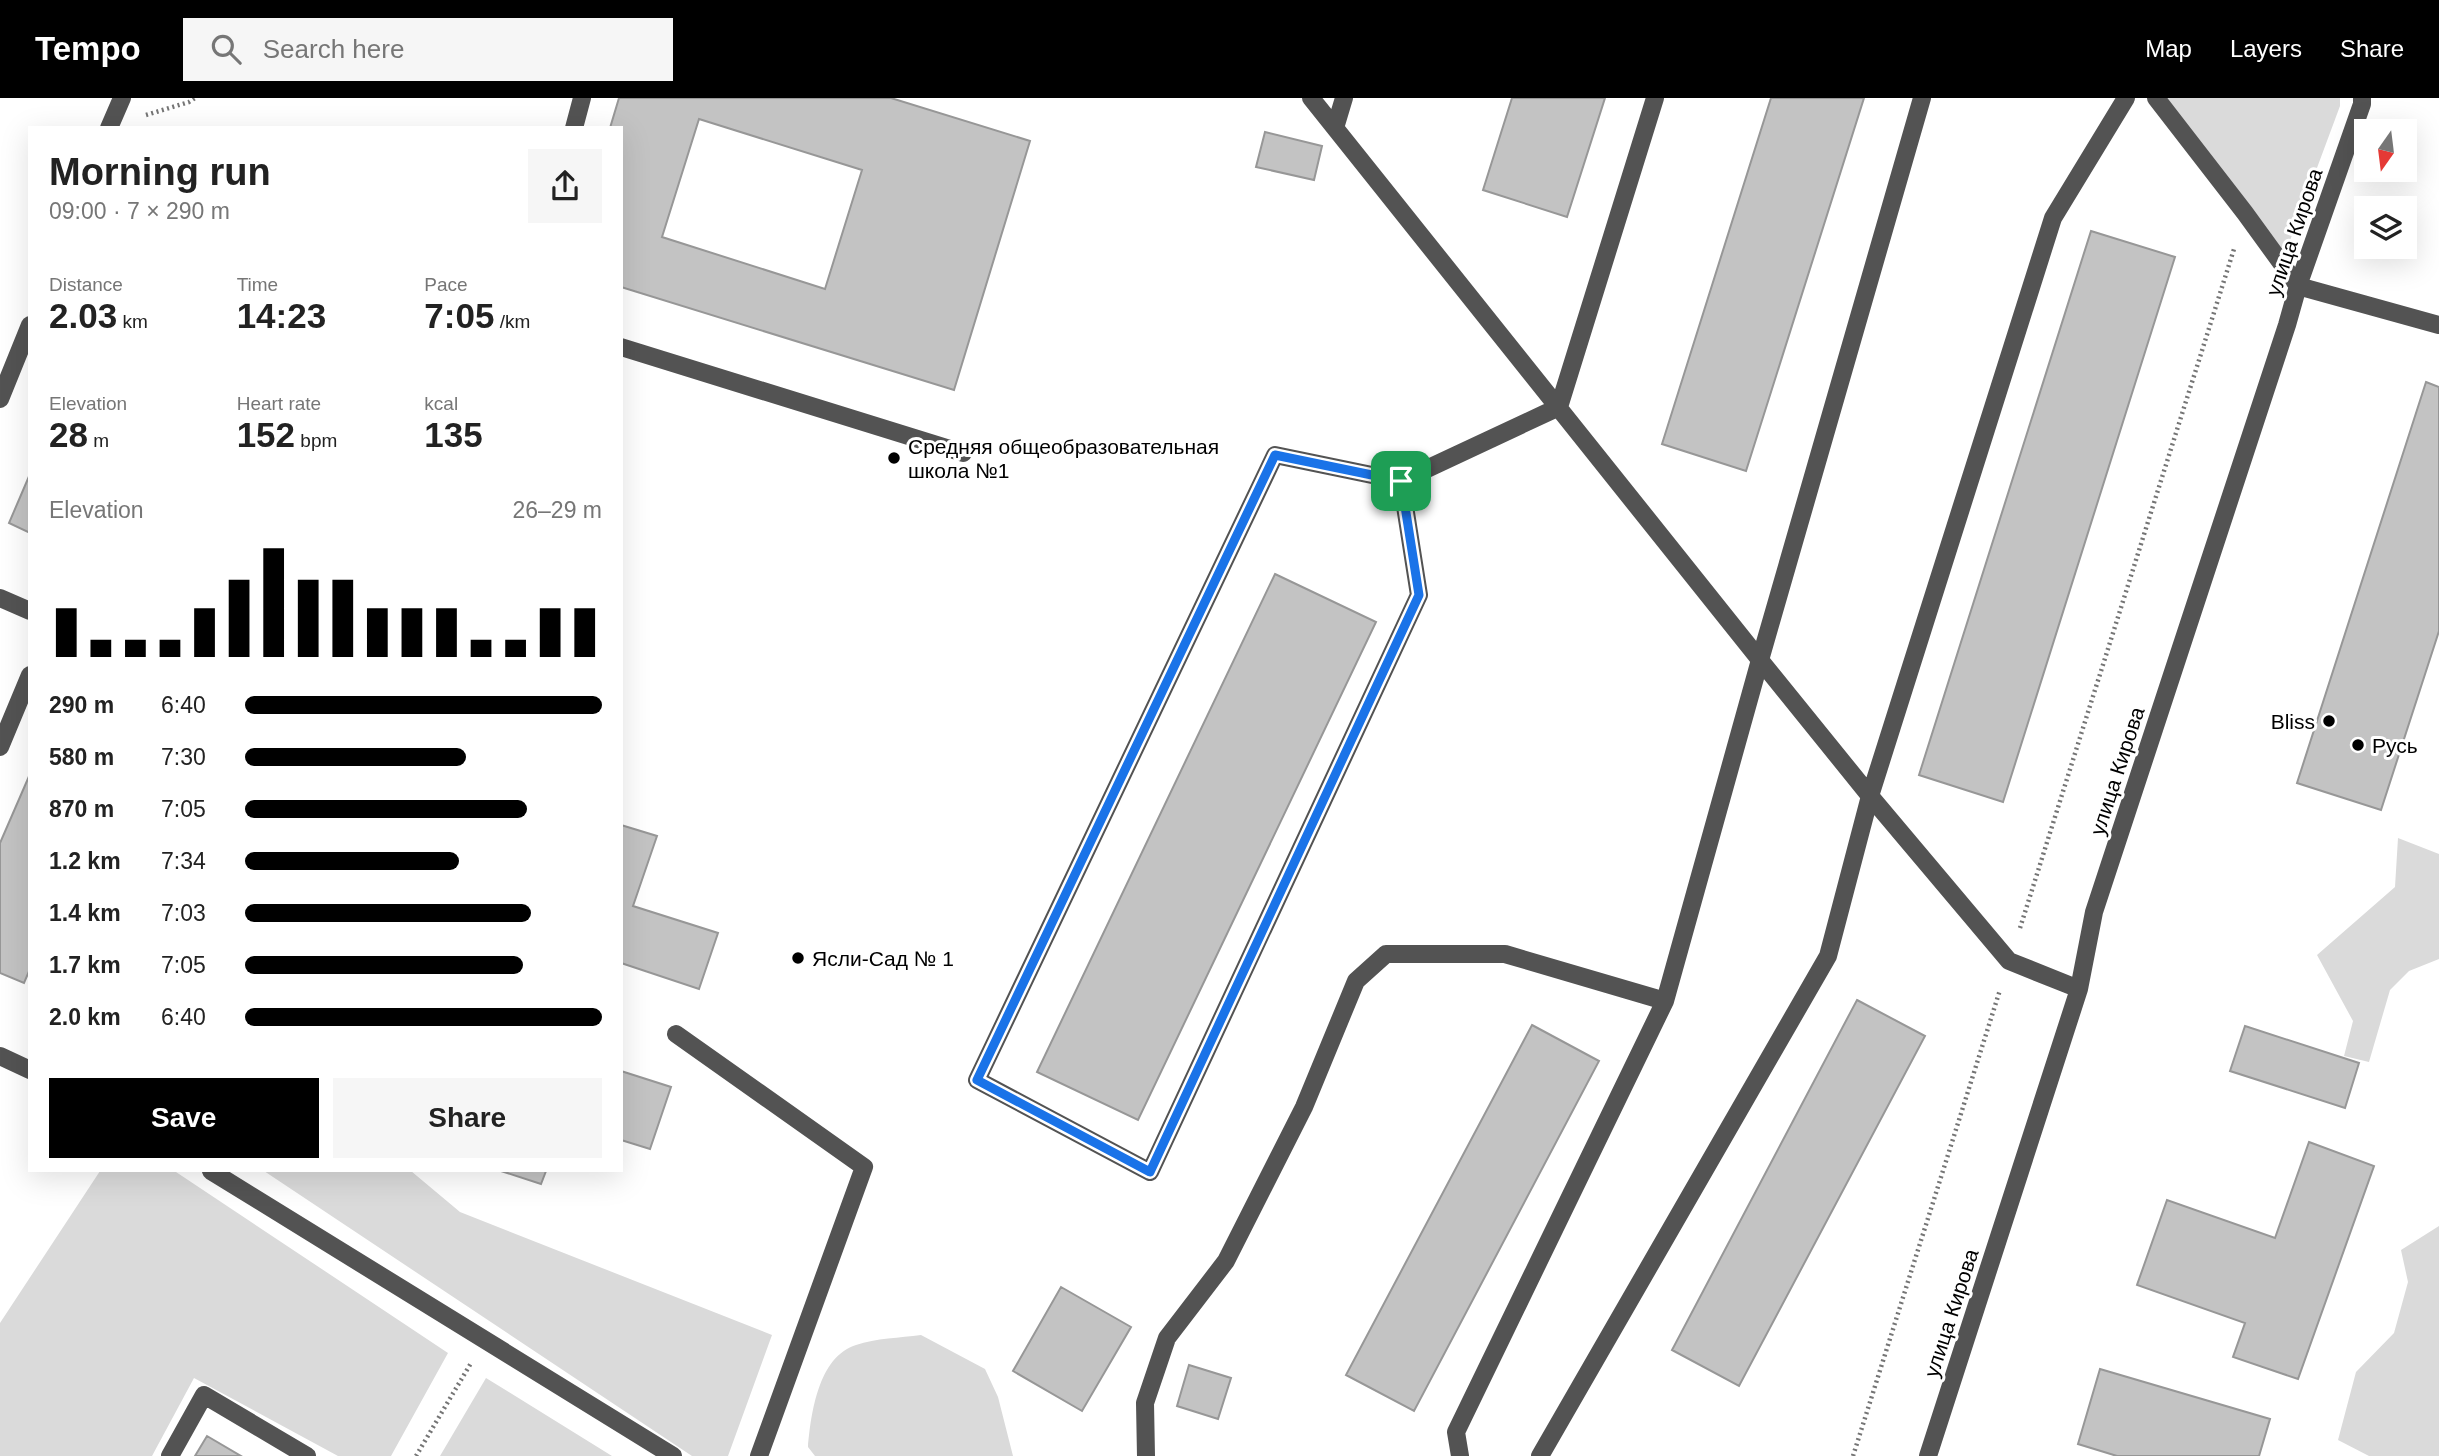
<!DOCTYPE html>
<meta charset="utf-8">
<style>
body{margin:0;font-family:Helvetica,sans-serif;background:#f6f6f6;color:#222;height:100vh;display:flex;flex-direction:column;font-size:26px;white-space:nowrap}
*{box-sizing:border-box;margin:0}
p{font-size:23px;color:#767676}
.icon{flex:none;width:38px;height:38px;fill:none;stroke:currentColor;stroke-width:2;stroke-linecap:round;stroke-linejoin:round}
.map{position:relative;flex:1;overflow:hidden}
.panel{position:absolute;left:28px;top:28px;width:595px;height:1046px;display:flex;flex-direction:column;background:#fff;border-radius:0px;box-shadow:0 7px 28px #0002}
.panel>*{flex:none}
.needle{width:46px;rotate:194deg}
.buttons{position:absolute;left:2354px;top:21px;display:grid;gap:14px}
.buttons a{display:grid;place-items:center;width:63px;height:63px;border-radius:0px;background:#fff;box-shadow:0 7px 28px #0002;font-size:35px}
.pin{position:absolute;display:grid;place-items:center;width:60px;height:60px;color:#fff;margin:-30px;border-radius:14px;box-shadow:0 4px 10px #0006}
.round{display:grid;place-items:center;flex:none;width:74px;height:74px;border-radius:0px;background:#f6f6f6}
.summary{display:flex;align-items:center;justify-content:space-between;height:119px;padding:0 21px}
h1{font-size:38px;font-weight:700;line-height:52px}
.figures{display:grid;grid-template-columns:repeat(3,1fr);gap:10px;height:119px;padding:7px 21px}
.figures div{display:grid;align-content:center}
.figures b{font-size:35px;font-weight:700}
.figures small{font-size:19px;font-weight:400}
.figures p{font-size:19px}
.chart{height:196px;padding:14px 21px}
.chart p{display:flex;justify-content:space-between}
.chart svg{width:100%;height:126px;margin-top:7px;stroke:#000;stroke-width:6}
.primary-button{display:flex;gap:14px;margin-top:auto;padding:14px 21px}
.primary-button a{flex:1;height:80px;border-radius:0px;background:#000;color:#fff;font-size:28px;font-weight:700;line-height:80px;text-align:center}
.primary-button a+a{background:#f6f6f6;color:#222}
ul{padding:0 21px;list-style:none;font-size:23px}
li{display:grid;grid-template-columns:112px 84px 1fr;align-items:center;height:52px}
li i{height:18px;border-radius:9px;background:#000}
header{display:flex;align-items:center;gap:42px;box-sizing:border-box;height:98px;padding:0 35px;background:#000;color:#fff}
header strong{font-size:33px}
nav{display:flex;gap:38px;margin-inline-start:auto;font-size:24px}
.search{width:490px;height:63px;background:#f6f6f6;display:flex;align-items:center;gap:18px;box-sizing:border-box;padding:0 24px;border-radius:0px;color:#767676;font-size:26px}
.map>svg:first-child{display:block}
.green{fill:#dadada}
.building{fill:#c3c3c3;stroke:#979797;stroke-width:2;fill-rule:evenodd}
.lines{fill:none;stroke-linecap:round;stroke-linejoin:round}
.path{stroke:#757575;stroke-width:4.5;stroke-dasharray:2 3.5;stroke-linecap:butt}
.minor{stroke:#535353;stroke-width:18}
.route-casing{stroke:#fff;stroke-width:14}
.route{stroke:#1a73e8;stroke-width:9}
.poi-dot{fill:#000;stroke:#fff;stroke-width:2.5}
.labels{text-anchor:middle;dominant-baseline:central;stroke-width:6;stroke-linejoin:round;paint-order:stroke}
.street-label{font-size:21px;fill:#000;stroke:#fff}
.poi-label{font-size:21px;fill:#000;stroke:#fff;text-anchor:start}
</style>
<header>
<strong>Tempo</strong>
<div class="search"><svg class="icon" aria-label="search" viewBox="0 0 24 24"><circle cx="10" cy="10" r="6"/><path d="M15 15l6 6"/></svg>Search here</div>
<nav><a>Map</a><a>Layers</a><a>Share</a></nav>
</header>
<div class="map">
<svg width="2439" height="1358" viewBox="0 0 2439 1358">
<rect width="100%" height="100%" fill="#fff"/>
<!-- green -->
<path class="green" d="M 2164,0 L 2340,0 L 2340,8 L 2285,156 Z
M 2398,740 L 2439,756 L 2439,861 L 2409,873 L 2390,892 L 2369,964 L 2344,958 L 2353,923 L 2317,857 L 2395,789 Z
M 100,1073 L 176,1074 L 448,1255 L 391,1358 L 338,1358 L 194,1280 L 152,1358 L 0,1358 L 0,1225 Z
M 264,1073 L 411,1073 L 460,1114 L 772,1237 L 728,1358 L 692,1358 Z
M 2439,1128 L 2439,1358 L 2369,1358 L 2338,1342 L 2356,1274 L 2394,1235 L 2408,1184 L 2401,1152 Z
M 921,1237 L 985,1271 L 998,1299 L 1013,1358 L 815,1358 L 808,1349 C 811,1316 818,1259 856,1247 C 876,1240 900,1240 921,1237 Z
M 486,1280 L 612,1358 L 440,1358 Z"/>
<!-- building -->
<path class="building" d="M 619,0 L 891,0 L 1030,43 L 954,292 L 621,189 L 621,30 L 610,30 ZM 699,21 L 862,72 L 825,191 L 662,139 Z
M 1512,0 L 1605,0 L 1567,119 L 1483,92 Z
M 1771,0 L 1864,0 L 1746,373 L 1662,346 Z
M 1265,34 L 1322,48 L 1314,82 L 1256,69 Z
M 2091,133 L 2175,159 L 2003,704 L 1919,677 Z
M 2426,284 L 2439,289 L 2439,533 L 2381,712 L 2297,685 Z
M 30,376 L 30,435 L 9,425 Z
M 1275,476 L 1376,524 L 1138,1022 L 1037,974 Z
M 30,676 L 30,871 L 24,885 L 0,875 L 0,745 Z
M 621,727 L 657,738 L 633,808 L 718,835 L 699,891 L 621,865 Z
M 1857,902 L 1925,938 L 1739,1288 L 1672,1252 Z
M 1532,927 L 1599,963 L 1414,1313 L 1346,1277 Z
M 2245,928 L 2359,965 L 2345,1010 L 2230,973 Z
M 621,973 L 671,989 L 650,1051 L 621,1042 Z
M 2309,1044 L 2374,1068 L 2298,1281 L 2233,1259 L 2245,1225 L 2137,1187 L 2167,1102 L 2275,1140 Z
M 501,1073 L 546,1073 L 541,1086 Z
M 1061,1189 L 1131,1229 L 1082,1313 L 1013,1273 Z
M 1189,1267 L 1231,1280 L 1218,1321 L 1177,1308 Z
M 2100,1271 L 2270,1321 L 2259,1358 L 2117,1358 L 2078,1346 Z
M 207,1338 L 241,1358 L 195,1358 Z"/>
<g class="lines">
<!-- path -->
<path class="path" d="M 146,17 L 189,4 L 195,0
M 2020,830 L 2234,151
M 416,1358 L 471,1265
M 1853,1358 L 2000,892"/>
<!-- minor -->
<path class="minor" d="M 1311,0 L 1760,562 L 1870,698 L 2009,863 L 2079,891
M 2156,0 L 2245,115 L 2298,188 L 2439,227
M 109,30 L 122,0
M 574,30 L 582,0
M 1335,30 L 1344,0
M 621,249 L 963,355
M 0,301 L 30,227
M 1401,383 L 1419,497 L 1150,1074 L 977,982 L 1275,357 L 1401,383 L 1559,309 L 1655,0
M 0,500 L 30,513
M 0,649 L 30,577
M 676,936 L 864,1069 L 759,1358
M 0,958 L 30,972
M 211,1073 L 673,1358
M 170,1358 L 204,1297 L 307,1358
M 1146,1358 L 1145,1305 L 1167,1240 L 1226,1163 L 1304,1009 L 1356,883 L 1386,856 L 1505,856 L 1665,903
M 1460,1358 L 1456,1334 L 1665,903 L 1760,562 L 1922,0
M 1540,1358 L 1828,858 L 1870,698 L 2053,120 L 2126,0
M 1928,1358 L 2079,891 L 2094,814 L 2287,227 L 2298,188 L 2362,6 L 2362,0"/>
</g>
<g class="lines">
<!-- route casing -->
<g class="route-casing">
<path id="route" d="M 1275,357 L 1401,383 L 1419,497 L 1150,1074 L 977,982 Z"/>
</g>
<!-- route -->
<use href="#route" class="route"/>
</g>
<!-- markers -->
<g class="poi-dot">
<circle cx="894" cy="360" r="7"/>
<circle cx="2329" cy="623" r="7"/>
<circle cx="2358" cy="647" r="7"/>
<circle cx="798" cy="860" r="7"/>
</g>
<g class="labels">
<!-- street labels -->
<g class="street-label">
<text transform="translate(2294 134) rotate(-71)">улица Кирова</text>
<text transform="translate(2117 673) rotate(-72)">улица Кирова</text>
<text transform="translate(1951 1215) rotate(-72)">улица Кирова</text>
</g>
<!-- poi labels -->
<g class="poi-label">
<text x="908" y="348">Средняя общеобразовательная<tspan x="908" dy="24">школа №1</tspan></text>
<text x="2315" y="623" text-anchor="end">Bliss</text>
<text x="2372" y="647">Русь</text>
<text x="812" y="860">Ясли-Сад № 1</text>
</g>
</g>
</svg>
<div class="buttons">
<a><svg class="needle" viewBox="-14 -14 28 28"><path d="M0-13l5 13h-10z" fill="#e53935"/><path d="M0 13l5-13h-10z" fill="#767676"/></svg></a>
<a><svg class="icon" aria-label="layers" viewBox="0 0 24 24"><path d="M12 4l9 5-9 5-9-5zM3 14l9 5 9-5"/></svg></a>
</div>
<div class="pin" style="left:1401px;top:383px;background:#1e9e55"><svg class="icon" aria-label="arrive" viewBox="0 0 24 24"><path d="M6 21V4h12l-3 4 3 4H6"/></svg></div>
<section class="panel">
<div class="summary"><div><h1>Morning run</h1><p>09:00 · 7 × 290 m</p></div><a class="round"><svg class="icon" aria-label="share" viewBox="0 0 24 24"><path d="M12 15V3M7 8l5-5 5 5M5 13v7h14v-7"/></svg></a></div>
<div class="figures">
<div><p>Distance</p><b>2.03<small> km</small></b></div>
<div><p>Time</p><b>14:23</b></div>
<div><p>Pace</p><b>7:05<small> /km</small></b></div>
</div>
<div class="figures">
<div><p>Elevation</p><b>28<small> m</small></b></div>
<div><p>Heart rate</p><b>152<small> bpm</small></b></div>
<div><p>kcal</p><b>135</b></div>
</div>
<div class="chart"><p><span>Elevation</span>26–29 m</p>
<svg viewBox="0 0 160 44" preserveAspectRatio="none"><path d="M5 44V27M15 44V38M25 44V38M35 44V38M45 44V27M55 44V17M65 44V6M75 44V17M85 44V17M95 44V27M105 44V27M115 44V27M125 44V38M135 44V38M145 44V27M155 44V27"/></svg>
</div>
<ul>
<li><b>290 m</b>6:40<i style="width:100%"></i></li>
<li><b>580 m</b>7:30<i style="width:62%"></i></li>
<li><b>870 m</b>7:05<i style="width:79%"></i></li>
<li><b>1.2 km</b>7:34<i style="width:60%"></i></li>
<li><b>1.4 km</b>7:03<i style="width:80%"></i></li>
<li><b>1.7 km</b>7:05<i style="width:78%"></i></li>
<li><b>2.0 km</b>6:40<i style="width:100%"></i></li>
</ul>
<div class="primary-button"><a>Save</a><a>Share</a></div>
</section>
</div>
